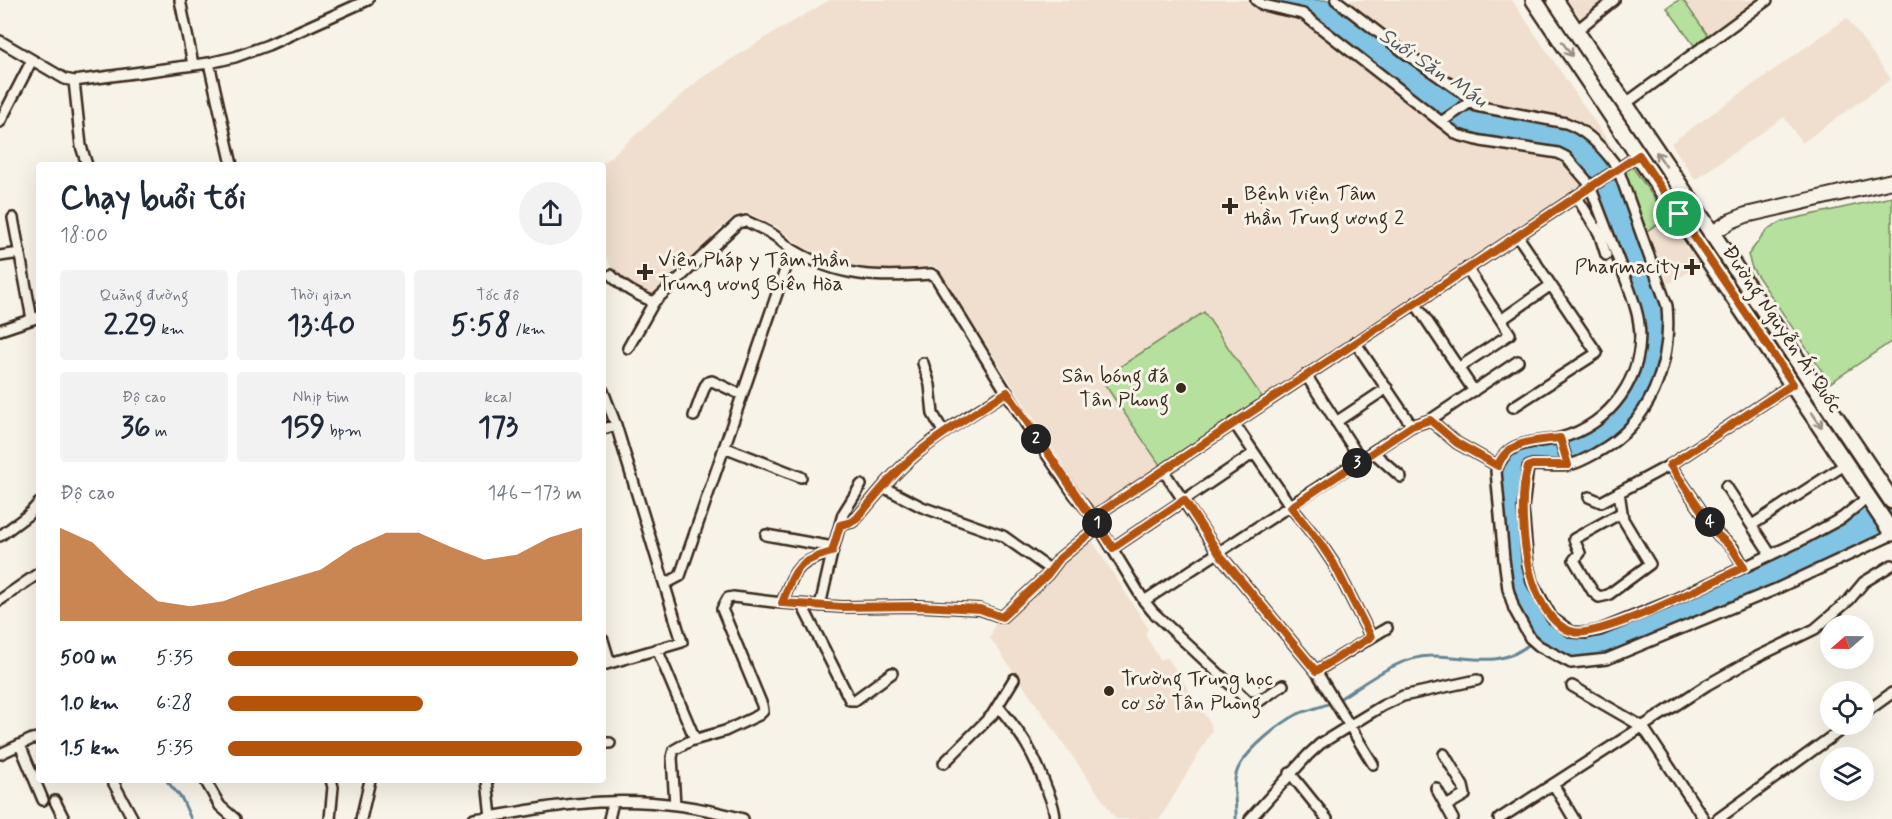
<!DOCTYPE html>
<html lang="vi">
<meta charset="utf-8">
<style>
body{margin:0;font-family:Mynerve,sans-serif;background:#f2f2f3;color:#1f2937;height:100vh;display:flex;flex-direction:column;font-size:22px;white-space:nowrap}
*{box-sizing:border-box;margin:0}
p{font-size:20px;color:#747a83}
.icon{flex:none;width:33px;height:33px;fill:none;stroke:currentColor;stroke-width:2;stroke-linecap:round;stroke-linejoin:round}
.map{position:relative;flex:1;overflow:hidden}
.drawer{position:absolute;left:36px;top:162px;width:570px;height:621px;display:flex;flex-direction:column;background:#fff;border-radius:6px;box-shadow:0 6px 24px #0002}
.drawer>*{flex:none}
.needle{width:39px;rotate:250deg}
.fabs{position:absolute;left:1820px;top:615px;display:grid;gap:12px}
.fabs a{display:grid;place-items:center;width:54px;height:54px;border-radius:50%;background:#fff;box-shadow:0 6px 24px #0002;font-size:30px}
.pin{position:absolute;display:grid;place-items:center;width:51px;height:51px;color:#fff;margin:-26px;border:3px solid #fff;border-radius:50%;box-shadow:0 2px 6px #0007}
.km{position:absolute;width:30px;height:30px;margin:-15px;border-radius:50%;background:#222;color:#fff;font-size:16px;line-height:30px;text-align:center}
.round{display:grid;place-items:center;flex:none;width:63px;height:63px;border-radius:32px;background:#f2f2f3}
.headline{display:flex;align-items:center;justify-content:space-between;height:102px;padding:0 24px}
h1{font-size:33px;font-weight:700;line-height:45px}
.stats{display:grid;grid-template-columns:repeat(3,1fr);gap:9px;height:102px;padding:6px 24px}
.stats div{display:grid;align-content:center;border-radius:6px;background:#f2f2f3;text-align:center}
.stats b{font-size:30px;font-weight:700}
.stats small{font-size:16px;font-weight:400}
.stats p{font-size:16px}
.chart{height:168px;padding:12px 24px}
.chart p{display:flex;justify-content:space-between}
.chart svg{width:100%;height:108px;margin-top:6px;fill:#b45309;opacity:.7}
ul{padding:0 24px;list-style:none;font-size:20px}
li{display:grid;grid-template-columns:96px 72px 1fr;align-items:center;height:45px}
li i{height:15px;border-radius:8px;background:#b45309}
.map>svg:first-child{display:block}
.built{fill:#f0dfce}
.green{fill:#b6e09e;stroke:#78855e;stroke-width:1.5}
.water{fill:#82c4e3;stroke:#668694;stroke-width:1.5}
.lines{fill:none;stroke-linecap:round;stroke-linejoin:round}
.stream{stroke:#668694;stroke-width:3}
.street-casing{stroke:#3b2a1e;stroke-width:14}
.secondary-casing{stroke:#3b2a1e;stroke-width:18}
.primary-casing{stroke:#3b2a1e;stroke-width:20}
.street{stroke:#f7f3e8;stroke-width:9}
.secondary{stroke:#f7f3e8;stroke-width:14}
.primary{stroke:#f7f3e8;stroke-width:15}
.oneway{stroke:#998e83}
.route-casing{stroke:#fff;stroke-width:12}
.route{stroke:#b45309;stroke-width:8}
.poi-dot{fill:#3b2a1e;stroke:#f7f3e8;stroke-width:2}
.labels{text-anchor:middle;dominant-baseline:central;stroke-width:6;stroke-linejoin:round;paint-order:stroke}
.poi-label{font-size:21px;fill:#3b2a1e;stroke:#f7f3e8;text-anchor:start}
.street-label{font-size:21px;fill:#3b2a1e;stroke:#f7f3e8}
.water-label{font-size:22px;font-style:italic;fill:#505859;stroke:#f7f3e8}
</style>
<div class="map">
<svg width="1892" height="819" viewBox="0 0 1892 819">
<rect width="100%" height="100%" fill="#f7f3e8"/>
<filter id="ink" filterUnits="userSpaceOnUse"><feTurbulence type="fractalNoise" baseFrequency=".0167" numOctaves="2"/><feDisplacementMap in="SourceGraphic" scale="12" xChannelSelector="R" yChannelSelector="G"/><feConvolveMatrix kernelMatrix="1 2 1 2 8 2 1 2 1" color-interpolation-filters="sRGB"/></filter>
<g filter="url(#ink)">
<!-- built -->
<path class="built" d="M 830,0 L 1512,0 L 1620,159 L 1262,397 L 1204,312 L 1101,379 L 1160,465 L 1099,507 L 1093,508 L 1088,503 L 936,266 L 882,270 L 846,264 L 801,246 L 777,227 L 746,212 L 738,215 L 725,224 L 652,296 L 627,286 L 614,274 L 603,250 L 603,165 L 601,165 L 700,79 L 773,33 Z
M 1568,0 L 1605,0 L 1581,19 Z
M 1674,0 L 1761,0 L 1696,48 L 1667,8 L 1675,3 Z
M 1847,18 L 1891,79 L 1802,143 L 1784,117 L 1695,180 L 1671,143 Z
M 1668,218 L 1699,266 L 1668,284 L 1662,265 L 1645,232 Z
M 1085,540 L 1093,542 L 1148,628 L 1145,635 L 1160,659 L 1168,658 L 1211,724 L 1212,731 L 1160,819 L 1116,819 L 990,638 L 997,618 L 1003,619 L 1058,571 L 1058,563 Z"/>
<!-- green -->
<path class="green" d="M 1679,0 L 1683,0 L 1710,38 L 1696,48 L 1667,8 Z
M 1631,165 L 1668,218 L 1645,232 L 1622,171 Z
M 1892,197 L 1892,341 L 1830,383 L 1752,268 L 1748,255 L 1767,230 L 1783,221 Z
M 1204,312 L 1262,397 L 1160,465 L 1101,379 Z"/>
<!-- water -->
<path class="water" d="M 1262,0 L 1331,0 L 1405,58 L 1458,93 L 1475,108 L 1566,127 C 1587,135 1605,155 1616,175 L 1663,307 C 1669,362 1648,416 1600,446 C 1591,451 1582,458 1571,461 C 1558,464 1540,463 1525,464 L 1523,470 L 1519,508 L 1529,582 L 1550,621 L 1571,635 L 1587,636 L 1862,507 L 1892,490 L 1892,529 L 1785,581 L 1606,656 L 1572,659 L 1541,643 L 1533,635 L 1518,608 L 1511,589 L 1500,472 L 1503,462 L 1521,448 L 1592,429 L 1606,419 L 1618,407 L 1642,347 L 1623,264 L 1589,178 L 1568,154 L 1459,132 L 1306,12 Z"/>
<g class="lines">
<!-- stream -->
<path class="stream" d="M 166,780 L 182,799 L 191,819
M 1236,819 C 1237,801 1230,781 1240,765 C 1250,748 1280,723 1298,714 C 1312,708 1328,706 1341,698 C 1366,682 1400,656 1431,656 C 1468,655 1499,671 1532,642"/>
<!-- street casing -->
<g class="street-casing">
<path id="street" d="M 180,0 L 193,64
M 1256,0 L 1263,5 L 1303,14 L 1458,135 L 1481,141 L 1558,153 L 1566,157 L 1586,180
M 1336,0 L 1405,53 L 1460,91 L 1476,106 L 1566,123 C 1585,130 1602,147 1614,163
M 1576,31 L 1614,0
M 0,41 L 65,79 L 74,81 L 81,146 L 87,165
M 209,63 L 232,165
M 74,81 L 209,63 L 235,57 L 268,45 L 368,0
M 1625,104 L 1767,0
M 0,122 L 32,60
M 1441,122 L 1472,101
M 1618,169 L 1667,306 C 1672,364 1651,423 1598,452 C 1589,457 1579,463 1569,465 C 1557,467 1544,465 1532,465 L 1528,467 L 1523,508 L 1528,565 L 1532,582 L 1552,618 L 1572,632 L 1586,633 L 1600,630 L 1669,602 L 1796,543 L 1842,518 L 1868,497
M 1590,186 C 1601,215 1612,243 1623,272 C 1629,289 1637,306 1639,324 C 1646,375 1610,426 1560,438 C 1533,444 1507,438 1496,471 L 1504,559 L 1508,589 L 1514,609 L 1530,638 L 1539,646 L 1571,663 L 1607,659 L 1774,590 L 1892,535
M 1576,196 L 1599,233 L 1606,255
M 13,218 L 32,319
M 0,256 L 20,253
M 611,275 C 623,288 637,295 654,302 L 738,223 L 746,221 C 756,226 766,230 775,236 C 781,240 786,246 793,250 C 840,278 878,278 931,274 L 935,276 L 1026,424 L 1074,494 L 1093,517 L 1144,601 L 1153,612 L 1250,703 L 1258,702 L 1283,685
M 1415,303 L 1474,391
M 1501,320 L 1551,285
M 0,330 L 39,317
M 1355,342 L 1412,426
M 628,348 L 654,302
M 923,363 L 930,385 L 933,414 L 944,433
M 1458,368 L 1510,334 L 1467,268
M 1306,375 L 1361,460
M 603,391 L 616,425 L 682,642 L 603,665
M 1513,407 L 1597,353 L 1517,235
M 694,416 L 705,386 L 708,382 L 712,381 L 742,395
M 1430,420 L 1457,443 L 1498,466
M 1336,422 L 1387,388
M 1234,423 L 1291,507 L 1320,543 L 1334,564 L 1371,637
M 603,429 L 616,425
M 1560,438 L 1568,465
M 724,447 L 801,477
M 1373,452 L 1401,477
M 1670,465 L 1718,535 L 1733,548 L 1744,567
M 1163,470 L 1220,555 L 1316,671 L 1373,764
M 1726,486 L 1771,555
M 883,487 L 922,507 L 1003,536 L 1051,570
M 1619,492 L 1623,519 L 1650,564 L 1608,595 L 1599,597 L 1593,592 L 1574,560 L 1580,553 L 1574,539 L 1621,513
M 1589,497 L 1601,502 L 1670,465 L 1793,384
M 1093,517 L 1639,155
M 840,525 L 852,522 L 857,518 C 875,497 892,474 914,456 C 942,432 975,412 1007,392
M 1752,525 L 1846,464
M 766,535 L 833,547
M 0,536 L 28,515 L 39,503
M 1113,548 L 1254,453
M 665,584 L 680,576 L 792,250
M 0,600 L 39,573
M 1144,601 L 1412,426 L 1430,420 L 1518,361
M 782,603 C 795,570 795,562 832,553
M 802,605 L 850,700 L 855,700 L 892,673
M 820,606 L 832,553 L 843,514 L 861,485
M 603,640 L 610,663
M 657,649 L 695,739
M 1316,671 L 1387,628
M 1572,686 L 1643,727 L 1704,819
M 998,706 C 1022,735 1033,751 1046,787 C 1050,797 1055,808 1055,819
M 1863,714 L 1892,693
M 603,743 L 610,743
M 20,745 L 43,800
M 0,754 L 32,739 L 39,738
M 1444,754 L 1463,786 L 1465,795 L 1446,806
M 944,763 L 992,715 L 1014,679
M 1290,773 L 1327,819
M 112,780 L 133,819
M 205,780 L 220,806 L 235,819
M 487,780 L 491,817
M 1553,784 L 1574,819
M 1436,788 L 1453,819
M 55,801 L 64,819
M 675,805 L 672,757 L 674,750 L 690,741 L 725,731 L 759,715 L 763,711 L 762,705 L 722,609 L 728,598 L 733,597 L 782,603 L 842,607 L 920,606 L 979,609 L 1002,617 L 1047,575 L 1060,558 L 1099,526
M 330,819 L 333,787 L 331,780
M 361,819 L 370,780
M 474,819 C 508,815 541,807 575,804 C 631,798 688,803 743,819
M 609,819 L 613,802
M 1250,819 L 1308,755 L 1320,744 L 1349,726 L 1382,706 L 1403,696 L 1477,680
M 1499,819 L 1707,685 L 1755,658 L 1815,629 L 1849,600 L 1864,582 L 1892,565
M 1718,819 L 1849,724"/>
</g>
<!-- secondary casing -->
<g class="secondary-casing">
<path id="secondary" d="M 1711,234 L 1731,221 L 1746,215 L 1892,181"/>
</g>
<!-- primary casing -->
<g class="primary-casing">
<path id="primary" d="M 1534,0 L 1892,533
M 1555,0 L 1892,501"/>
</g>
<!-- street -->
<use href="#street" class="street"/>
<!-- secondary -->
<use href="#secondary" class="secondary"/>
<!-- primary -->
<use href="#primary" class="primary"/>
</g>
<!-- one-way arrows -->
<defs><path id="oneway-shaft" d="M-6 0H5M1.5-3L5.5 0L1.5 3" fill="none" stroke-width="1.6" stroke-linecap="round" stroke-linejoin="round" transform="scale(1.5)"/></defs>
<g class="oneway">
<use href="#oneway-shaft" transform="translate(1567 49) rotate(56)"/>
<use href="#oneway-shaft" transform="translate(1661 159) rotate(-124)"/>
<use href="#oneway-shaft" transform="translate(1817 420) rotate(56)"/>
</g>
</g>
<g class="lines" filter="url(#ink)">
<!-- route casing -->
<g class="route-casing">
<path id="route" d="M 1679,214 L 1639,155 L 1093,517 L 1099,526 L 1060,558 L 1047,575 L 1002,617 L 980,609 L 920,606 L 842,607 L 782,603 C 795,570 795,562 832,552 L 840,525 L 852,522 L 857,518 C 875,497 892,474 914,456 C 942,432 975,413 1007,392 L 1085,508 L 1093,517 L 1113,548 L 1184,500 L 1220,555 L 1316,671 L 1371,637 L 1334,564 L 1320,543 L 1291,507 L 1412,426 L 1430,420 L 1457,443 L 1498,466 C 1506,441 1538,440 1560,438 L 1568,465 L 1532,465 L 1528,467 C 1519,495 1523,543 1530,572 C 1535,593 1549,626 1574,632 C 1602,638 1713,582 1744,567 L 1732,548 L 1718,535 L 1670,465 L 1793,384 L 1679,214"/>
</g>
<!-- route -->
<use href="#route" class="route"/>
</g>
<!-- markers -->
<g class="poi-dot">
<path d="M1227 197h6v6h6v6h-6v6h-6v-6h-6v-6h6z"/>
<path d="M1689 258h6v6h6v6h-6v6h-6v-6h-6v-6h6z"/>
<path d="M642 263h6v6h6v6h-6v6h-6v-6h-6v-6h6z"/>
<circle cx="1181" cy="388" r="6"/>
<circle cx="1109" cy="691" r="6"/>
</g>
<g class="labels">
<!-- poi labels -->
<g class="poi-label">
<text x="1244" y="194">Bệnh viện Tâm<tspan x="1244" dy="24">thần Trung ương 2</tspan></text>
<text x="658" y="260">Viện Pháp y Tâm thần<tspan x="658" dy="24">Trung ương Biên Hòa</tspan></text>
<text x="1680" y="267" text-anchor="end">Pharmacity</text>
<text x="1169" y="376" text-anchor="end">Sân bóng đá<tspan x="1169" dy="24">Tân Phong</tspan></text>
<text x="1121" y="679">Trường Trung học<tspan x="1121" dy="24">cơ sở Tân Phong</tspan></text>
</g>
<!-- street labels -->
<g class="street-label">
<text transform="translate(1782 329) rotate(56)">Đường Nguyễn Ái Quốc</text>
</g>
<!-- water labels -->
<g class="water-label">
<text transform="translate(1433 68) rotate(34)">Suối Săn Máu</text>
</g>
</g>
</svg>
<div class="fabs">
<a><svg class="needle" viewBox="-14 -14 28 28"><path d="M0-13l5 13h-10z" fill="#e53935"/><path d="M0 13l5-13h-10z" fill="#747a83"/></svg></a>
<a><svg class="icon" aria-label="locate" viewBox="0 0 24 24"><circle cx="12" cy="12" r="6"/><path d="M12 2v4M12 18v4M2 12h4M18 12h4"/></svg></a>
<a><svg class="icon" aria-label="layers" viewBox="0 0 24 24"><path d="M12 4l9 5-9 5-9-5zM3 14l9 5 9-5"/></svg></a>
</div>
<div class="pin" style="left:1679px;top:214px;background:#1e9e55"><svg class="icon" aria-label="arrive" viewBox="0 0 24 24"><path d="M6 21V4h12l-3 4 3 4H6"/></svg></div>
<b class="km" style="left:1097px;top:523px">1</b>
<b class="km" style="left:1036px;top:439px">2</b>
<b class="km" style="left:1357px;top:463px">3</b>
<b class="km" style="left:1710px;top:522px">4</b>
<section class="drawer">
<div class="headline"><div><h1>Chạy buổi tối</h1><p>18:00</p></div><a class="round"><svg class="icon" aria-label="share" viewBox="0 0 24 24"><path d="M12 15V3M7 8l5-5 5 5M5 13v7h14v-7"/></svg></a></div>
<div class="stats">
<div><p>Quãng đường</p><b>2.29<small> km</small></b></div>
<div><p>Thời gian</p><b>13:40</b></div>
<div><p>Tốc độ</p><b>5:58<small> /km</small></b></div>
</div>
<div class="stats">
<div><p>Độ cao</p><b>36<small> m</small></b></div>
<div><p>Nhịp tim</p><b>159<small> bpm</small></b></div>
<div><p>kcal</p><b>173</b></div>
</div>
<div class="chart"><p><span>Độ cao</span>146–173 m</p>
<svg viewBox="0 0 160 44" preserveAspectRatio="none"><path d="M0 44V6L10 12L20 25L30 36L40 38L50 36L60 31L70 27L80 23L90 14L100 8L110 8L120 14L130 19L140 17L150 10L160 6V44z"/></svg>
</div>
<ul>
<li><b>500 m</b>5:35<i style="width:99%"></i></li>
<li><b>1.0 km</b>6:28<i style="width:55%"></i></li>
<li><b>1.5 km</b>5:35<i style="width:100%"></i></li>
</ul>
</section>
</div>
